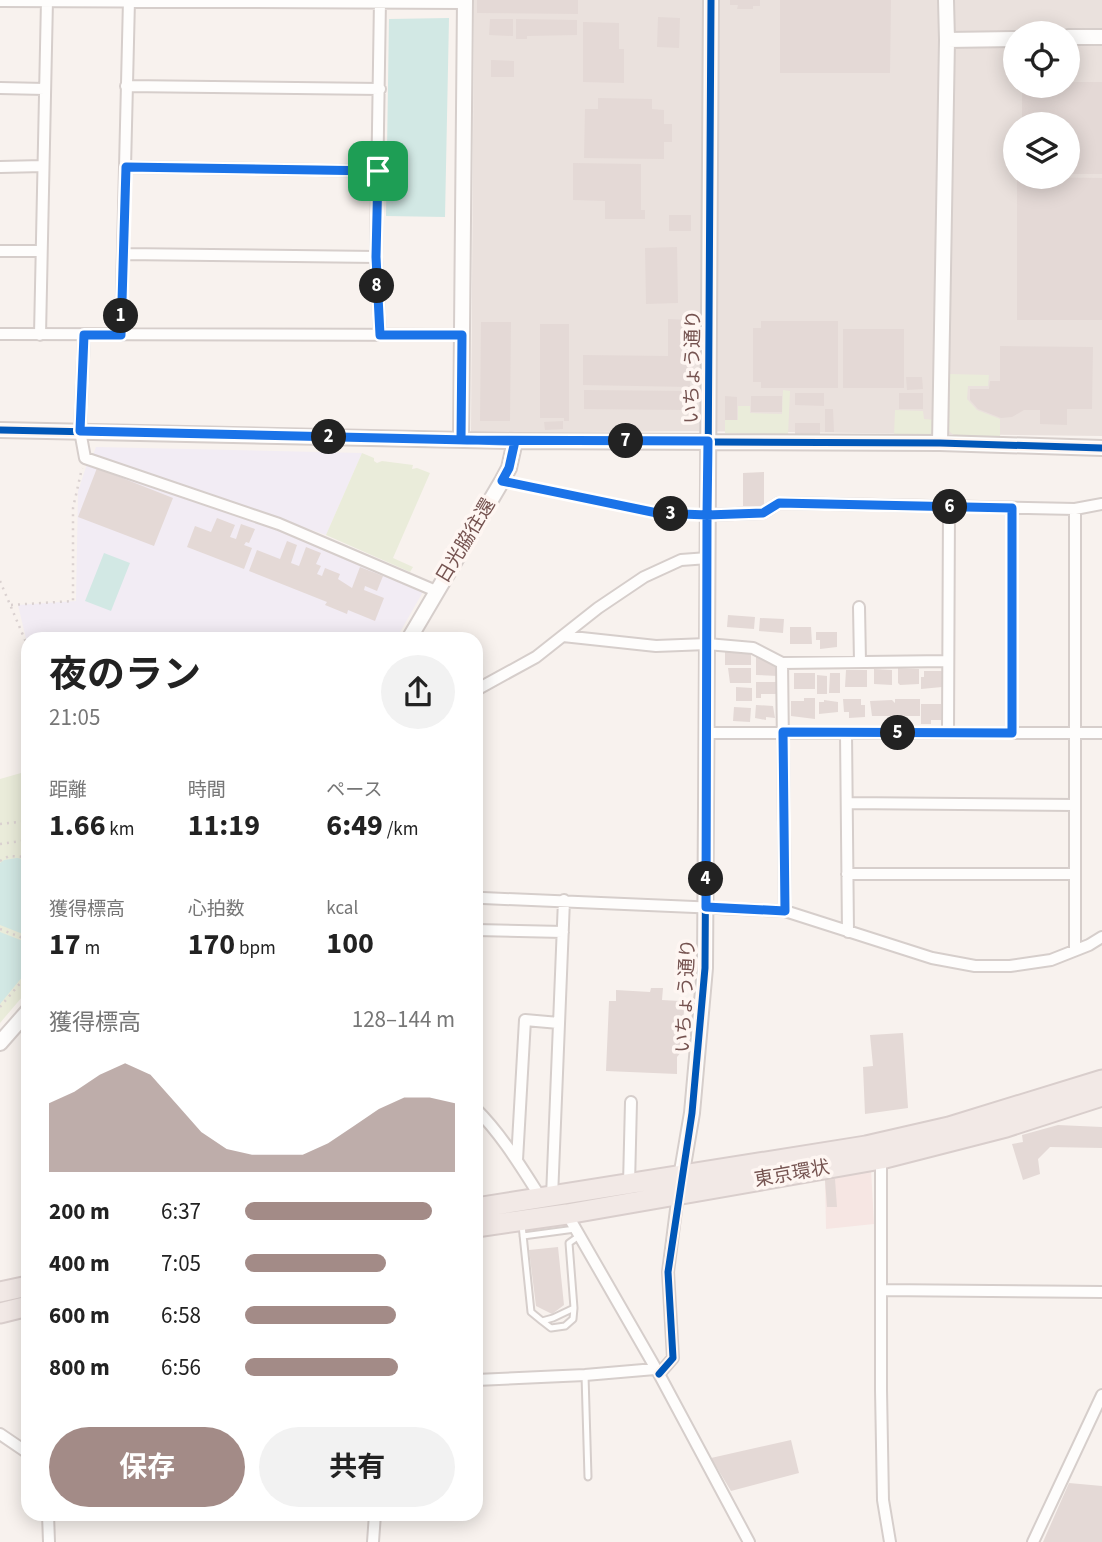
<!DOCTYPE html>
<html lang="ja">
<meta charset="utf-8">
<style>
body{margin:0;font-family:"Source Sans 3","Noto Sans JP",sans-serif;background:#f2f2f2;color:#222;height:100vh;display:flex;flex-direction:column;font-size:26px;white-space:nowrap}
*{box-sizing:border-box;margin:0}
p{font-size:23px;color:#767676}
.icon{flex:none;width:38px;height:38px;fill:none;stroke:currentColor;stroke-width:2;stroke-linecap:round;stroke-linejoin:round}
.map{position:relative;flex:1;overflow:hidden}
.sheet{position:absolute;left:21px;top:632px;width:462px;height:889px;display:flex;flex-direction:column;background:#fff;border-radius:21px;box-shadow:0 4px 18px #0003}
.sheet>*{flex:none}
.controls{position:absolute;left:1003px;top:21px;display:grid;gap:14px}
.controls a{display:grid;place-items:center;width:77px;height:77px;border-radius:50%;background:#fff;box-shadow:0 4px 18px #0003;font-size:35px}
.pin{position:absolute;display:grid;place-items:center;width:60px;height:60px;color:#fff;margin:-30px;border-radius:14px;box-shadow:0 4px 10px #0006}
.km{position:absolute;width:35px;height:35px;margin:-18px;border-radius:50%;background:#222;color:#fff;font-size:19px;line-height:35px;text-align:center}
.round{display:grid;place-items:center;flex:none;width:74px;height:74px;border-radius:37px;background:#f2f2f2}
.summary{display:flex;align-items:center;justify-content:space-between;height:119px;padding:0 28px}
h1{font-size:38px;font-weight:700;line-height:52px}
.figures{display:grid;grid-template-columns:repeat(3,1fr);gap:10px;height:119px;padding:7px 28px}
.figures div{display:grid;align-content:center}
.figures b{font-size:30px;font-weight:700}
.figures small{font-size:19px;font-weight:400}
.figures p{font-size:19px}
.chart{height:196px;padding:14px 28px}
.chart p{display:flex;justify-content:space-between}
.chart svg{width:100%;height:126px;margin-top:7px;fill:#a38b87;opacity:.7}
.button{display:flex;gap:14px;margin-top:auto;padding:14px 28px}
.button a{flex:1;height:80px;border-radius:42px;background:#a38b87;color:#fff;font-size:28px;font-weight:700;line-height:80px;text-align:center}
.button a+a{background:#f2f2f2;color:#222}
ul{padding:0 28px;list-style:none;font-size:23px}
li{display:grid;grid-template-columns:112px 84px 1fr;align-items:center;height:52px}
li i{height:18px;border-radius:9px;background:#a38b87}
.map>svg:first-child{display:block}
.commercial{fill:#f6e6e3}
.industrial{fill:#eae1dd;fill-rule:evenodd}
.education{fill:#f2ecf4}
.green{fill:#eaecda}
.water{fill:#d2e8e4}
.building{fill:#e4d9d6}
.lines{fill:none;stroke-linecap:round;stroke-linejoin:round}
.service-casing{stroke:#d6cecb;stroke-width:9}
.minor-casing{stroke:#d6cecb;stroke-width:14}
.tertiary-casing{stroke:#d6cecb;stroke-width:18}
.trunk-casing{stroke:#d9cecc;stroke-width:23}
.path{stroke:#dad1d0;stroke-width:2.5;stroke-dasharray:2 5;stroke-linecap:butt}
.service{stroke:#fefdfc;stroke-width:5}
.minor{stroke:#fefdfc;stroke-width:10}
.tertiary{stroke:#fefdfc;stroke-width:14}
.trunk{stroke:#f2e9e6;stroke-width:19}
.cycleway-casing{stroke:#fef6f2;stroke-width:11}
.cycleway{stroke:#0057b8;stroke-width:7}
.route-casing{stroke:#fff;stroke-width:14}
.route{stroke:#1a73e8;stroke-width:9}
.labels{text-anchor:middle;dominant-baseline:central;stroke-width:7;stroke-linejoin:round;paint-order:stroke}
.street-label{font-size:19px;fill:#755350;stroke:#fef6f2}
</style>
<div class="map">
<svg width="1102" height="1542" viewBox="0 0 1102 1542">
<rect width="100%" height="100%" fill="#f8f2ee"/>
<!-- commercial -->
<path class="commercial" d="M 871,1169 L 874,1224 L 826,1229 L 825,1179 Z"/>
<!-- industrial -->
<path class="industrial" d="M 474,0 L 1102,0 L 1102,436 L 691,431 L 471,433 ZM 1015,33 L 1068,33 L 1068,86 L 1015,86 ZM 1015,124 L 1068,124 L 1068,177 L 1015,177 Z"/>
<!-- education -->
<path class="education" d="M 96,447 L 362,453 L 326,535 L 93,455 Z
M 87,464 L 276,526 L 424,590 L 396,639 L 28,639 L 28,647 L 18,605 L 76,601 L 78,491 Z"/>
<!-- green -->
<path class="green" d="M 950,374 L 989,375 L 988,386 L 968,386 L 967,399 L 977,410 L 1000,419 L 1000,437 L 955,436 L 949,431 Z
M 783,390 L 790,391 L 788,435 L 725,433 L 725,420 L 738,420 L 738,406 L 750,406 L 750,413 L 782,414 Z
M 895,410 L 923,411 L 924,419 L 935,420 L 935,430 L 930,435 L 894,435 Z
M 362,453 L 374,458 L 374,461 L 377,463 L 382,461 L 413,465 L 412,469 L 417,468 L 430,473 L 393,558 L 413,567 L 410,572 L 326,535 Z
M 28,771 L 28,990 L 0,1023 L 0,779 Z"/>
<!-- water -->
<path class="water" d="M 449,18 L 445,217 L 386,216 L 389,19 Z
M 104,553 L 130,563 L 111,611 L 85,601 Z
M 17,858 L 28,860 L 28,936 L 0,925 L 0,863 L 4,860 Z
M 0,932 L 28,943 L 28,970 L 0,1004 Z"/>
<!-- building -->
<path class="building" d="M 477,0 L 578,0 L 578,14 L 477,13 Z
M 730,0 L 760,0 L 760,6 L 753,6 L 753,9 L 737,9 L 738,5 L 730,5 Z
M 780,0 L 891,0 L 890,73 L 780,73 Z
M 658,17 L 680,18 L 679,48 L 657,47 Z
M 490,19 L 513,19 L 513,36 L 489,35 Z
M 516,19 L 577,20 L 577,35 L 527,36 L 527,39 L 516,39 Z
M 583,22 L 619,23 L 619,49 L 624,49 L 624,83 L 583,82 Z
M 491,60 L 514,61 L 514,77 L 491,77 Z
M 1068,82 L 1102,82 L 1102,174 L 1068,174 L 1068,124 L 1022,124 L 1022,86 L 1068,86 Z
M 598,98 L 652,99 L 652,109 L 664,110 L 664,124 L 672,124 L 672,142 L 664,142 L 664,159 L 584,158 L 585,109 L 598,109 Z
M 573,163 L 641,164 L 641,210 L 645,210 L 645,219 L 605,219 L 605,201 L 573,200 Z
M 1017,177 L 1102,178 L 1102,320 L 1017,320 Z
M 669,215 L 691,215 L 691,231 L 669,231 Z
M 677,247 L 678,303 L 646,304 L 645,248 Z
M 668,319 L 691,320 L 690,387 L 583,385 L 583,355 L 668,356 Z
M 761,321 L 838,321 L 838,388 L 761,388 L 761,382 L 753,382 L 753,328 L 761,328 Z
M 481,322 L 511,322 L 510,421 L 480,421 Z
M 540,324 L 569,324 L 569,421 L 564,421 L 564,418 L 540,418 Z
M 843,329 L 904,329 L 904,388 L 843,388 Z
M 1000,346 L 1093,347 L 1092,409 L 1067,409 L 1067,425 L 1040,424 L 1040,410 L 1024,410 L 1012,417 L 1001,418 L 978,409 L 970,400 L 970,389 L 989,389 L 990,381 L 1000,381 Z
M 906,377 L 922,377 L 923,389 L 907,390 Z
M 584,390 L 687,391 L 687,410 L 584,409 Z
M 795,393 L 824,393 L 824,406 L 795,405 Z
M 899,393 L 923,393 L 923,409 L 899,409 Z
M 725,396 L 737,397 L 737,420 L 725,420 Z
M 751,396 L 782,396 L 782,412 L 751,412 Z
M 825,409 L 833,409 L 834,432 L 825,432 Z
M 563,421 L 563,429 L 545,430 L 544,422 Z
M 795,423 L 820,423 L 820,434 L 795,434 Z
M 97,468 L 173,498 L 154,546 L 78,517 Z
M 764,472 L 764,506 L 743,506 L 743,473 Z
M 217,518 L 235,525 L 230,537 L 236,539 L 241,524 L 255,529 L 249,543 L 246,542 L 244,545 L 252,548 L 244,569 L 187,547 L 195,526 L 211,532 Z
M 287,541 L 297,545 L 291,563 L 299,566 L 306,547 L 321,553 L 316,564 L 321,566 L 317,574 L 322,576 L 325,568 L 340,574 L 338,579 L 352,588 L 360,567 L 383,576 L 377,591 L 365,586 L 364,590 L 384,598 L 375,621 L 348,610 L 347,614 L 325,605 L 327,602 L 249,571 L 257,550 L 280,559 Z
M 728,615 L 755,617 L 754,629 L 727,627 Z
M 760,618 L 784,619 L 783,633 L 759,631 Z
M 790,627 L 811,627 L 812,644 L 790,644 Z
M 816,632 L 837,632 L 837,647 L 820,649 L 820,640 L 816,640 Z
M 725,652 L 751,652 L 751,665 L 725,665 Z
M 756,655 L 763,658 L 764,660 L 769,660 L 770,664 L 777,664 L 778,676 L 756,675 Z
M 728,668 L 751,668 L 751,683 L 730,683 Z
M 898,668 L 919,669 L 919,684 L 900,685 L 898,683 Z
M 874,669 L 892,670 L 892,685 L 874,684 Z
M 846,670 L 867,670 L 867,687 L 845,687 Z
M 924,671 L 942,671 L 942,687 L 921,689 L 921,677 L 924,677 Z
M 794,673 L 815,673 L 815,689 L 794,689 Z
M 830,673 L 840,673 L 840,693 L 829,693 Z
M 817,675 L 827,676 L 827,694 L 817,694 Z
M 756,682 L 776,682 L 776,694 L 761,694 L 761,698 L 756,698 Z
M 736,687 L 752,688 L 752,701 L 736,701 Z
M 804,698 L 815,698 L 815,719 L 791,716 L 791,701 L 804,701 Z
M 843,699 L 861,699 L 861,705 L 865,705 L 865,717 L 849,718 L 849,712 L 844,712 Z
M 895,699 L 920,699 L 920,716 L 872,716 L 870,701 L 892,700 L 895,703 Z
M 824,700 L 838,702 L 838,712 L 819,714 L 819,702 L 824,702 Z
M 921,704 L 941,704 L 941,720 L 931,720 L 931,724 L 921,724 Z
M 756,705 L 773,706 L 775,718 L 766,717 L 766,720 L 755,718 Z
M 734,707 L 751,708 L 750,722 L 733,721 Z
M 651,988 L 663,988 L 662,1000 L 680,1001 L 684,1010 L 681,1052 L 677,1057 L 677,1074 L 606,1071 L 609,1001 L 616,1001 L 616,990 L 650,992 Z
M 903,1033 L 908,1108 L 865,1114 L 863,1067 L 873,1066 L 870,1035 Z
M 1058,1125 L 1102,1127 L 1102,1148 L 1050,1147 L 1038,1159 L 1040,1174 L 1023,1180 L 1012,1144 L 1023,1142 L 1022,1135 Z
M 835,1179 L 837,1207 L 827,1207 L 825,1180 Z
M 558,1247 L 564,1305 L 552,1314 L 536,1306 L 529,1250 Z
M 791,1440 L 799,1473 L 731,1491 L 711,1458 Z
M 1069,1483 L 1102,1486 L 1102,1542 L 1043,1542 Z"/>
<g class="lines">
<!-- service casing -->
<g class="service-casing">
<path id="service" d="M 502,481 L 657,513 L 706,515
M 522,1225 L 531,1312 L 542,1321 L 553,1318 L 574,1308 L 569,1243 L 579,1236
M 523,1236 L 575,1229
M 542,1321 L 551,1328 L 565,1326 L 573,1319 L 574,1308
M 585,1375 L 588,1477"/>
</g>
<!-- minor casing -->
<g class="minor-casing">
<path id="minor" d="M 0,1 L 465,3
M 126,86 L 380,89
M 0,88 L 45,89
M 0,167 L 43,166
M 126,167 L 378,171
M 0,251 L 41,251
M 123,254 L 376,257
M 0,334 L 462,335
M 40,335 L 47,0
M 84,335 L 80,431 L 85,458 L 279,524 L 436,591
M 121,335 L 129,0
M 380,335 L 376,257 L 380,0
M 1012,508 L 1012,733
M 707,515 L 763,513 L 779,503 L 1075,509 L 1102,504
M 859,607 L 860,662
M 563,636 L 656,646 L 707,644 L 753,648 L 782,663 L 785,911
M 782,663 L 948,661
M 476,690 L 536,657 L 598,608 L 644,577 L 681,560 L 708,558
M 707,733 L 1102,733
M 846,733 L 848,932
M 948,733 L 949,507
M 847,803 L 1075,805
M 847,874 L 1075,874
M 483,898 L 785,911 L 932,958 L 975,966 L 1010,966 L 1051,960 L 1089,945 L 1102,937
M 476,930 L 563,932
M 1075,950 L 1075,509
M 476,1109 C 502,1135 521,1167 541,1198
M 881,1159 L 881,1390 L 883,1500 L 890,1542
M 517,1160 L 525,1020 L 559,1023
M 629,1184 L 631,1102
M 552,1197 L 564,900
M 567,1214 L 659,1374 L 749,1542
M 881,1290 L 1102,1292
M 659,1374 L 673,1358 L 668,1272 L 678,1194
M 476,1380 L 585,1375 L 655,1369
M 0,1434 L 28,1453
M 48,1514 L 49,1542
M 373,1542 L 375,1514
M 1033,1542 L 1102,1395"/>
</g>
<!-- tertiary casing -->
<g class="tertiary-casing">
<path id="tertiary" d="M 946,0 L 947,40 L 1015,39
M 1068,37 L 1102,37
M 0,430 L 515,441 L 940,443 L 1102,448
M 461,440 L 465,0
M 940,443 L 947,40
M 409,639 L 502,481 L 509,468 L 515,441
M 0,1043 L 28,1011
M 680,1183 L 692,1113 L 705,968 L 711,0"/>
</g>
<!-- trunk casing -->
<g class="trunk-casing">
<path id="trunk" d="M 476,1208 L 866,1146 L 949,1127 L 1102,1080
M 476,1227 L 567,1214 L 881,1159 L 1006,1127 L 1102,1096
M 0,1292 L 28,1286
M 0,1313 L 28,1306"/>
</g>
<!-- path -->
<path class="path" d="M 0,581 L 28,647
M 11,605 L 73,601 L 73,508 L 82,468
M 0,824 L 28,821
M 0,844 L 28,840
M 0,861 L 9,856 L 28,857
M 0,929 L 28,940
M 0,1007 L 28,974"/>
<!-- service -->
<use href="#service" class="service"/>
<!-- minor -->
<use href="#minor" class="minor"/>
<!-- tertiary -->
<use href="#tertiary" class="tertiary"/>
<!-- trunk -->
<use href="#trunk" class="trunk"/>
<!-- cycleway casing -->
<g class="cycleway-casing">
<path id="cycleway" d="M 0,430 L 515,441 L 940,443 L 1102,448
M 659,1374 L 673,1358 L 668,1272 L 692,1113 L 705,968 L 711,0"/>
</g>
<!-- cycleway -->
<use href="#cycleway" class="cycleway"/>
</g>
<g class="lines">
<!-- route casing -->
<g class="route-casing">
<path id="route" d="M 378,171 L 126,167 L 121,335 L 84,335 L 80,431 L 515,441 L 509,468 L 502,481 L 657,513 L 707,515 L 706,907 L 785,911 L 783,732 L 1012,733 L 1012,508 L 779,503 L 763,513 L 707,515 L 708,441 L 461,440 L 462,335 L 380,335 L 376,257 L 378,171"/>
</g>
<!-- route -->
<use href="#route" class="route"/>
</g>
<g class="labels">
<!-- street labels -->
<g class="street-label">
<text transform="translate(693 367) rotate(-89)">いちょう通り</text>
<text transform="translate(466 541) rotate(-59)">日光脇往還</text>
<text transform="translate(686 996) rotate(-87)">いちょう通り</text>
<text transform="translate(792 1174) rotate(-10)">東京環状</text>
</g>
</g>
</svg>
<div class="controls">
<a><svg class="icon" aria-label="locate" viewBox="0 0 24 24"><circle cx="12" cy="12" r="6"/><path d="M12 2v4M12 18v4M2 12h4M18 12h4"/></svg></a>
<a><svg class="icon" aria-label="layers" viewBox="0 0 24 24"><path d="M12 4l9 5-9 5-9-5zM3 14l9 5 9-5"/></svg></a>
</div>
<div class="pin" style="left:378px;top:171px;background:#1e9e55"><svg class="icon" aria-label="arrive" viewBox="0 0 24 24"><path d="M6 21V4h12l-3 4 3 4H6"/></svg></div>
<b class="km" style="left:121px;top:316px">1</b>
<b class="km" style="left:329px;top:437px">2</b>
<b class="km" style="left:671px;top:514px">3</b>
<b class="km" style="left:706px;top:879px">4</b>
<b class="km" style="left:898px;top:733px">5</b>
<b class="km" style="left:950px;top:507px">6</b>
<b class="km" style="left:626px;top:441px">7</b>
<b class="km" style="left:377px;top:286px">8</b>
<section class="sheet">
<div class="summary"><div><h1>夜のラン</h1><p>21:05</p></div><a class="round"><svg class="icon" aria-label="share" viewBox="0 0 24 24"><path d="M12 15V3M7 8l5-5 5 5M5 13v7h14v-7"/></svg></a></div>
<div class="figures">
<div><p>距離</p><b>1.66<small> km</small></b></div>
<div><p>時間</p><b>11:19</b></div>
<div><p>ペース</p><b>6:49<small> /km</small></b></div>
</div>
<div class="figures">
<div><p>獲得標高</p><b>17<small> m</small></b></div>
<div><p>心拍数</p><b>170<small> bpm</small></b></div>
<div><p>kcal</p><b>100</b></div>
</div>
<div class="chart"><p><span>獲得標高</span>128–144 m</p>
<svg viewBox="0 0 160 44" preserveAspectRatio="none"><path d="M0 44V20L10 16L20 10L30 6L40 10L50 20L60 30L70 36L80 38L90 38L100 38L110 34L120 28L130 22L140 18L150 18L160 20V44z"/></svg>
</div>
<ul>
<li><b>200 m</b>6:37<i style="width:89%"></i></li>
<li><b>400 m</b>7:05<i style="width:67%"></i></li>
<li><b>600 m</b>6:58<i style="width:72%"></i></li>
<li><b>800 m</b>6:56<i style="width:73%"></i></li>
</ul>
<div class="button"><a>保存</a><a>共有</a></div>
</section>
</div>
